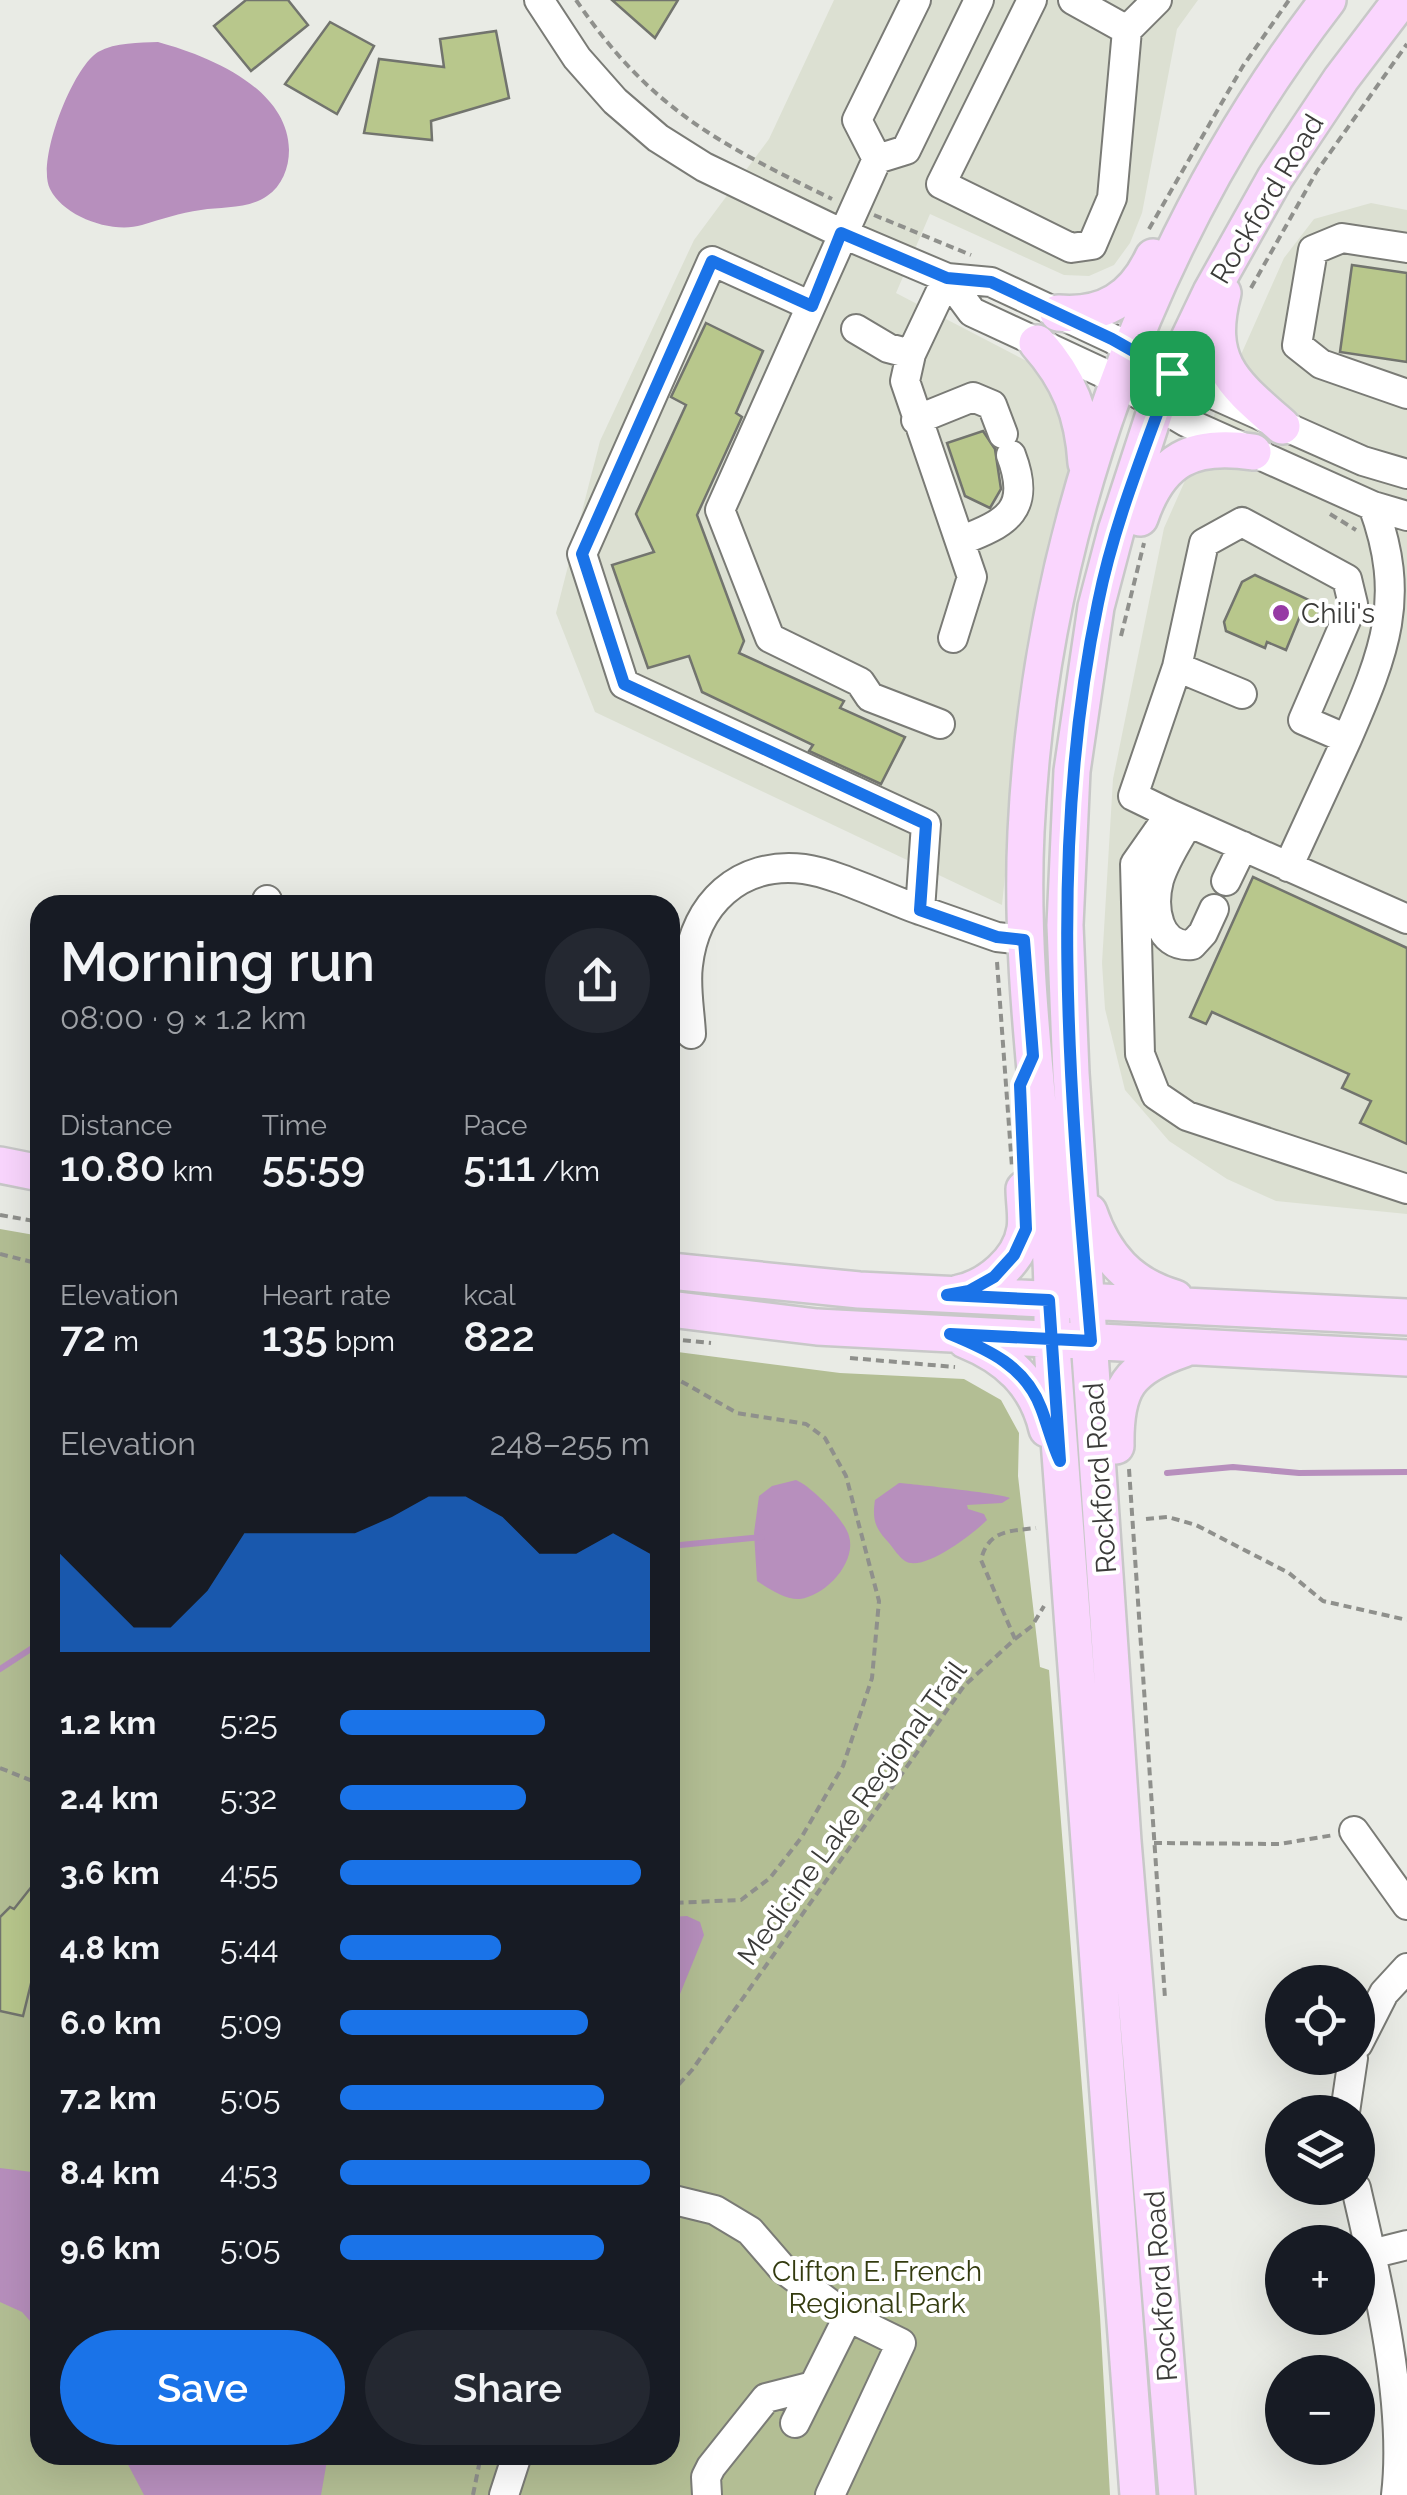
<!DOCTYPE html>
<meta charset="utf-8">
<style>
body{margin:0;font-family:Raleway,sans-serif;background:#242831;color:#f1f3f6;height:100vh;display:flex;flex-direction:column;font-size:38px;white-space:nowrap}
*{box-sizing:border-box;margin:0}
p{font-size:32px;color:#9ea1a6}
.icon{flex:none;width:55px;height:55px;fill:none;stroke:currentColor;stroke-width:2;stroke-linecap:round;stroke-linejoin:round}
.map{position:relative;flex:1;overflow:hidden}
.sheet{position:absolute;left:30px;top:895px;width:650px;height:1570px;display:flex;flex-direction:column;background:#171b24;border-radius:30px;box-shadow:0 10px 40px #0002}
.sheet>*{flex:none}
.controls{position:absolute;left:1265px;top:1965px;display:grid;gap:20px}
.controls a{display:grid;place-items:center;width:110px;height:110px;border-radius:50%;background:#171b24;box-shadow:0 10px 40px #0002;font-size:50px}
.pin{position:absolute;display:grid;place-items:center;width:85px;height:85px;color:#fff;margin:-42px;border-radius:20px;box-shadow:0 5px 15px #0006}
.round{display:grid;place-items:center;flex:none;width:105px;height:105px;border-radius:52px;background:#242831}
.headline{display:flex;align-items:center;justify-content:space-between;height:170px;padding:0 30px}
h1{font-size:55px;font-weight:600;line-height:75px}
.stats{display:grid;grid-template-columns:repeat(3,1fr);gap:15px;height:170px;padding:10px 30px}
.stats div{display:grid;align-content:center}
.stats b{font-size:42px;font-weight:600}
.stats small{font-size:28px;font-weight:400}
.stats p{font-size:28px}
.chart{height:280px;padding:20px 30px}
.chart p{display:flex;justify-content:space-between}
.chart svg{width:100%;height:180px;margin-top:10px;fill:#1a73e8;opacity:.7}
.primary-button{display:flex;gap:20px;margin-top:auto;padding:20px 30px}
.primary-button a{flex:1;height:115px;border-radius:60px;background:#1a73e8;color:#fff;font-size:40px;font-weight:600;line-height:115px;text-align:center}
.primary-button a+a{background:#242831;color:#f1f3f6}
ul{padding:0 30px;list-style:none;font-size:32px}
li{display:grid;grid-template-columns:160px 120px 1fr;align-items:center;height:75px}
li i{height:25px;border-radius:12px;background:#1a73e8}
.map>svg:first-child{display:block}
.built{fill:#dce0d2}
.green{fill:#b3be94}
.water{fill:#b78fbd}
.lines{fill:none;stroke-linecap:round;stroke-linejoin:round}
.stream{stroke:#b78fbd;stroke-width:6}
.building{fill:#b8c78c;stroke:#72746e;stroke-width:2.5}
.minor-casing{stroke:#7a7b76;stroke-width:32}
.major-casing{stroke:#c8c8c8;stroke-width:40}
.path{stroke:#8f908c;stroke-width:4;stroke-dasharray:8 5;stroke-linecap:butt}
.minor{stroke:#fff;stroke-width:28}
.major{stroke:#fad6fe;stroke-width:35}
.route-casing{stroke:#fff;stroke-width:20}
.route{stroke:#1a73e8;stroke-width:12}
.poi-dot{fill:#963aa4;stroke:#fff;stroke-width:4}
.labels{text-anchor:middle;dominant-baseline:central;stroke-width:8;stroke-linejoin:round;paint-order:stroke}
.street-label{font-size:28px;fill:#3b3b39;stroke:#fff}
.poi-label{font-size:28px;fill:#3b3b39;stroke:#fff;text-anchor:start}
.park-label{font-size:28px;fill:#333b0f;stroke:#fff}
</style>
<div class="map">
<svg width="1407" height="2495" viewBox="0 0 1407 2495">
<rect width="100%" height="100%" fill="#e9ebe5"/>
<!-- built -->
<path class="built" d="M 834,0 L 1198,0 L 1177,29 L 1142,213 L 1130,243 L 1114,265 L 1089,276 L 1064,275 L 930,214 L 896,293 L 1036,366 L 1065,394 L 1078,448 L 1017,759 L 1002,905 L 595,712 L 556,613 L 600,441 L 694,240 L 769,139 Z
M 1371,203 L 1407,210 L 1407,1214 L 1276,1201 L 1227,1179 L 1169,1141 L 1125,1090 L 1105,1009 L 1102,963 L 1113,779 L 1164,528 L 1284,258 L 1314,219 Z"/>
<!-- green -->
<path class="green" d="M 0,1229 L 40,1236 L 40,2455 L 670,2455 L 670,1351 L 840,1373 L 964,1379 L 1001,1400 L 1019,1433 L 1018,1476 L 1040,1667 L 1049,1670 L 1100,2316 L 1110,2495 L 0,2495 Z"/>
<!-- water -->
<path class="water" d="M 158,42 C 209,56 288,88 289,150 C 289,168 282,186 267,196 C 249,209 222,207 201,210 C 179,213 162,219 142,225 C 112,234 64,217 50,189 C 36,162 72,68 98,52 C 116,42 139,43 158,42 Z
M 796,1480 C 811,1486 845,1520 849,1536 C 857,1563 825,1596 800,1599 C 785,1600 770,1589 757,1581 L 754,1533 L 759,1496 L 772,1486 Z
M 899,1483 C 913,1484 1004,1494 1010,1498 L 1002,1503 L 967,1505 L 968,1509 L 984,1514 L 987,1520 C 973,1534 923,1573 905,1561 C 899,1557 893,1548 889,1543 C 875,1528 872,1520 875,1500 Z
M 687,1916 L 700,1922 L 704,1935 L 678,1999 L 670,2000 L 670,1917 Z
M 0,2168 L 40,2173 L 40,2332 L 22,2312 L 0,2302 Z
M 123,2455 L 328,2455 L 321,2495 L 144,2495 Z"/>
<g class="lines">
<!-- stream -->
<path class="stream" d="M 1167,1473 L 1233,1467 L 1299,1473 L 1407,1472
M 670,1546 L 762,1537
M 0,1669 L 40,1643"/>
</g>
<!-- building -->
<path class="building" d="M 246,0 L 288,0 L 308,25 L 251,71 L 214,26 Z
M 612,0 L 678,0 L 655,38 Z
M 330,22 L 374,46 L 337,114 L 285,84 Z
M 496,31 L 509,98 L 431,121 L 432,140 L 364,133 L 379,59 L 444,67 L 440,39 Z
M 1352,265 L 1407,273 L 1407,362 L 1340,352 Z
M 706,323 L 763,351 L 736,413 L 742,417 L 697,515 L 744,641 L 739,653 L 844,701 L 840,708 L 905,737 L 881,784 L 809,751 L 813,745 L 702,692 L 689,656 L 648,668 L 612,565 L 654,552 L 636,514 L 686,405 L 671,397 Z
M 983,431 L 995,449 L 1001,489 L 990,508 L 965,496 L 947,443 Z
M 1255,575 L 1322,606 L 1315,622 L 1300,616 L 1286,650 L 1267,642 L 1265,648 L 1226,631 L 1224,622 L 1242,582 Z
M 1253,877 L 1407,948 L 1407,1144 L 1360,1123 L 1371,1101 L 1342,1088 L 1349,1074 L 1212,1012 L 1206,1024 L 1190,1017 Z
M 40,1876 L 40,1947 L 23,2016 L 0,2011 L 0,1917 L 10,1907 L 14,1909 Z"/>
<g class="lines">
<!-- minor casing -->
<g class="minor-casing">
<path id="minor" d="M 539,0 L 577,58 L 615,101 L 658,138 L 704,167 L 841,233 L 947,278 L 991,282 L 1113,339 L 1201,389 L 1363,461 L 1407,474
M 916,0 L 857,120 L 877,159 L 811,306 L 712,261 L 582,554 L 624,684 L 926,824 L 920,910 L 997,937 L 1024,940
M 1032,0 L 941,184 L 1071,248 L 1092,245 L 1112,198 L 1127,30 L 1073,0
M 1127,30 L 1157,0
M 877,159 L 906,150 L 979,0
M 1407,248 L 1342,238 L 1313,250 L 1297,345 L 1321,364 L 1407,394
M 947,278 L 972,312 L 1101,372 L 1186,422 L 1373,506 L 1407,516
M 811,306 L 720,510 L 770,638 L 860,682 L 870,697 L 940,724
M 856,329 L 888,348 L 911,354 L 947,278
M 911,354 L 905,381 L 972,577 L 953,638
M 916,420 L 973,397 L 992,405 L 1003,434
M 1373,506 C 1407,598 1385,651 1347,739 L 1303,720 L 1353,604 L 1347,579 L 1242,522 L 1204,543 L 1177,667 L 1133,796 L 1170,814 L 1135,864 L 1140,1054 L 1156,1095 L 1187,1116 L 1407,1189
M 960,541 C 1007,523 1032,510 1011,455
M 1177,667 L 1242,694
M 1170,814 L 1407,919
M 1188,823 C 1178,841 1165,860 1159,880 C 1152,907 1157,948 1192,945 L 1203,933 L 1214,909
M 1288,867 L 1347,739
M 1226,881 L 1243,846
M 267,905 L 267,900
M 691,1034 C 690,1012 685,987 688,965 C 695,904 739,861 804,869 C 835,873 888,899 920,910
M 1354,1831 L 1407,1905
M 1358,2044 L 1384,1993 L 1407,1968
M 1345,2112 L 1353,2058
M 1356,2188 C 1377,2278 1407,2403 1396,2495
M 670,2199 L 715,2210 L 750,2231 L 782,2268 L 848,2317 L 901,2343 L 830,2495
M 1371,2254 L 1407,2245
M 795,2423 L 848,2317
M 504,2495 L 517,2455
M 707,2495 L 706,2477 L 711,2467 L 766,2398 L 813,2386"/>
</g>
<!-- major casing -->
<g class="major-casing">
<path id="major" d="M 1223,293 C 1205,363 1233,383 1282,426
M 1058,313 C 1104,317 1134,298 1153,257
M 1037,343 C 1069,379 1083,414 1086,463
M 1140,518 C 1160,459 1192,443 1253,452
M 0,1165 L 40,1173
M 1089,1212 C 1104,1256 1130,1285 1175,1298
M 670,1271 L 859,1290 L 1407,1317
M 959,1293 C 988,1287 1020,1261 1025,1229 C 1027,1217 1024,1201 1024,1189
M 670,1309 L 817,1327 L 1407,1358
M 965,1340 C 1007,1357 1036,1383 1047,1429
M 1116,1446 C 1115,1388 1128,1368 1184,1349
M 1138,2495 L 1053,1360 C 1051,1327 1053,1294 1051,1262 C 1043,1118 1019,976 1026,832 C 1040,535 1146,236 1328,0
M 1177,2495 L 1123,1841 L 1071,1073 L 1065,925 L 1072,771 L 1096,607 L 1116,531 L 1157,405 L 1211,292 L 1275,178 L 1341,79 L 1401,0"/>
</g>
<!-- path -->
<path class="path" d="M 576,0 C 650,109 718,143 832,199
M 874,215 L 971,255
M 1149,229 L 1243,66 L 1289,0
M 1251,288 L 1317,171 L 1407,44
M 1330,514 L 1356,530
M 1121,636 L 1144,543
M 997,962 L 1012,1167
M 0,1215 L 40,1222
M 0,1254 L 40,1264
M 670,1339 L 711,1343
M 850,1358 L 955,1367
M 670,1375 L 737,1413 L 806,1424 L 825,1438 L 846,1476 L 879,1601 L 872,1678 L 843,1766 L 801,1838 L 770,1878 L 741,1900 L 670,1903
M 1129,1469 L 1165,1998
M 1146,1519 L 1168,1517 L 1196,1525 L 1289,1573 L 1323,1601 L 1407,1620
M 1015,1639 L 1032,1626 L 1044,1606
M 0,1768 L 40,1784
M 1154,1843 L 1279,1844 L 1334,1835
M 670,2094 L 692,2070 L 964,1686 L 1015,1639 L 981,1560 C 988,1530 1010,1531 1036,1528
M 473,2495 L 481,2455"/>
<!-- minor -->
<use href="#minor" class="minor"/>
<!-- major -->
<use href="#major" class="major"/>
</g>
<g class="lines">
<!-- route casing -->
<g class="route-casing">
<path id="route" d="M 1172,373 L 1112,339 L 991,282 L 947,278 L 841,233 L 812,306 L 712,261 L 582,554 L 624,684 L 926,824 L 920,910 L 997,937 L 1024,940 L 1033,1056 L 1020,1085 L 1026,1229 L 1014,1255 L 994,1277 L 969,1291 L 947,1295 L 1049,1300 C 1053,1353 1056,1407 1060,1461 C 1052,1444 1048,1426 1041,1408 C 1025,1366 989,1350 950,1334 L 1091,1341 C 1070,1094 1047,847 1098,603 C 1114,523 1145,449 1172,373"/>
</g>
<!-- route -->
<use href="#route" class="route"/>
</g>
<!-- markers -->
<circle class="poi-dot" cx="1281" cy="613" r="10"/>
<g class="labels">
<!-- street labels -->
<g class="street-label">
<text transform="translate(1267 199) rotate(-59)">Rockford Road</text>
<text transform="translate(1100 1478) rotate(-94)">Rockford Road</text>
<text transform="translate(852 1813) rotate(-54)">Medicine Lake Regional Trail</text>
<text transform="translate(1161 2286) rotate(-94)">Rockford Road</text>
</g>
<!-- poi labels -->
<g class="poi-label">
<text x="1301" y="613">Chili's</text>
</g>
<!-- park labels -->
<g class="park-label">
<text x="877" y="2271">Clifton E. French<tspan x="877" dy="32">Regional Park</tspan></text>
</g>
</g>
</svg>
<div class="controls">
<a><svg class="icon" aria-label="locate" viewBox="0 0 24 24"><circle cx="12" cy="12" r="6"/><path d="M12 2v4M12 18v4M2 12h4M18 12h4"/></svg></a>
<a><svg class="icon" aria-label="layers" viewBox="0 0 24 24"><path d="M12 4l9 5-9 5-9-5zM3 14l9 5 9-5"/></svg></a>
<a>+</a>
<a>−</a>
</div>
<div class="pin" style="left:1172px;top:373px;background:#1e9e55"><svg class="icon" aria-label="arrive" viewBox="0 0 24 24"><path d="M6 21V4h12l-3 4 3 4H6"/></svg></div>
<section class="sheet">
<div class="headline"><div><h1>Morning run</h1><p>08:00 · 9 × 1.2 km</p></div><a class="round"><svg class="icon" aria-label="share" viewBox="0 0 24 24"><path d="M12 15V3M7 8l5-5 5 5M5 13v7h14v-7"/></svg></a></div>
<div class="stats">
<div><p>Distance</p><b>10.80<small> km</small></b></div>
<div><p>Time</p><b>55:59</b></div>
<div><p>Pace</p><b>5:11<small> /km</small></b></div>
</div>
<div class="stats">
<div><p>Elevation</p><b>72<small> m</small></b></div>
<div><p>Heart rate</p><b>135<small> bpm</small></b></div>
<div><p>kcal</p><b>822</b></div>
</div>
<div class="chart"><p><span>Elevation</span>248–255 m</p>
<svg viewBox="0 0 160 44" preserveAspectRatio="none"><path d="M0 44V20L10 29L20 38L30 38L40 29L50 15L60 15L70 15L80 15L90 11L100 6L110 6L120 11L130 20L140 20L150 15L160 20V44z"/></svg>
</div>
<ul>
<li><b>1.2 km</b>5:25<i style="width:66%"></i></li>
<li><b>2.4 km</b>5:32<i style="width:60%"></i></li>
<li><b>3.6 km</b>4:55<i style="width:97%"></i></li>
<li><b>4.8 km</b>5:44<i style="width:52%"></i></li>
<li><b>6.0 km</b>5:09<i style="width:80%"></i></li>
<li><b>7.2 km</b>5:05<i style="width:85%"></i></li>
<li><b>8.4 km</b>4:53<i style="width:100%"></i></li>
<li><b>9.6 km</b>5:05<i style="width:85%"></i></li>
</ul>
<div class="primary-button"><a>Save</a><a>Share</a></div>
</section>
</div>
